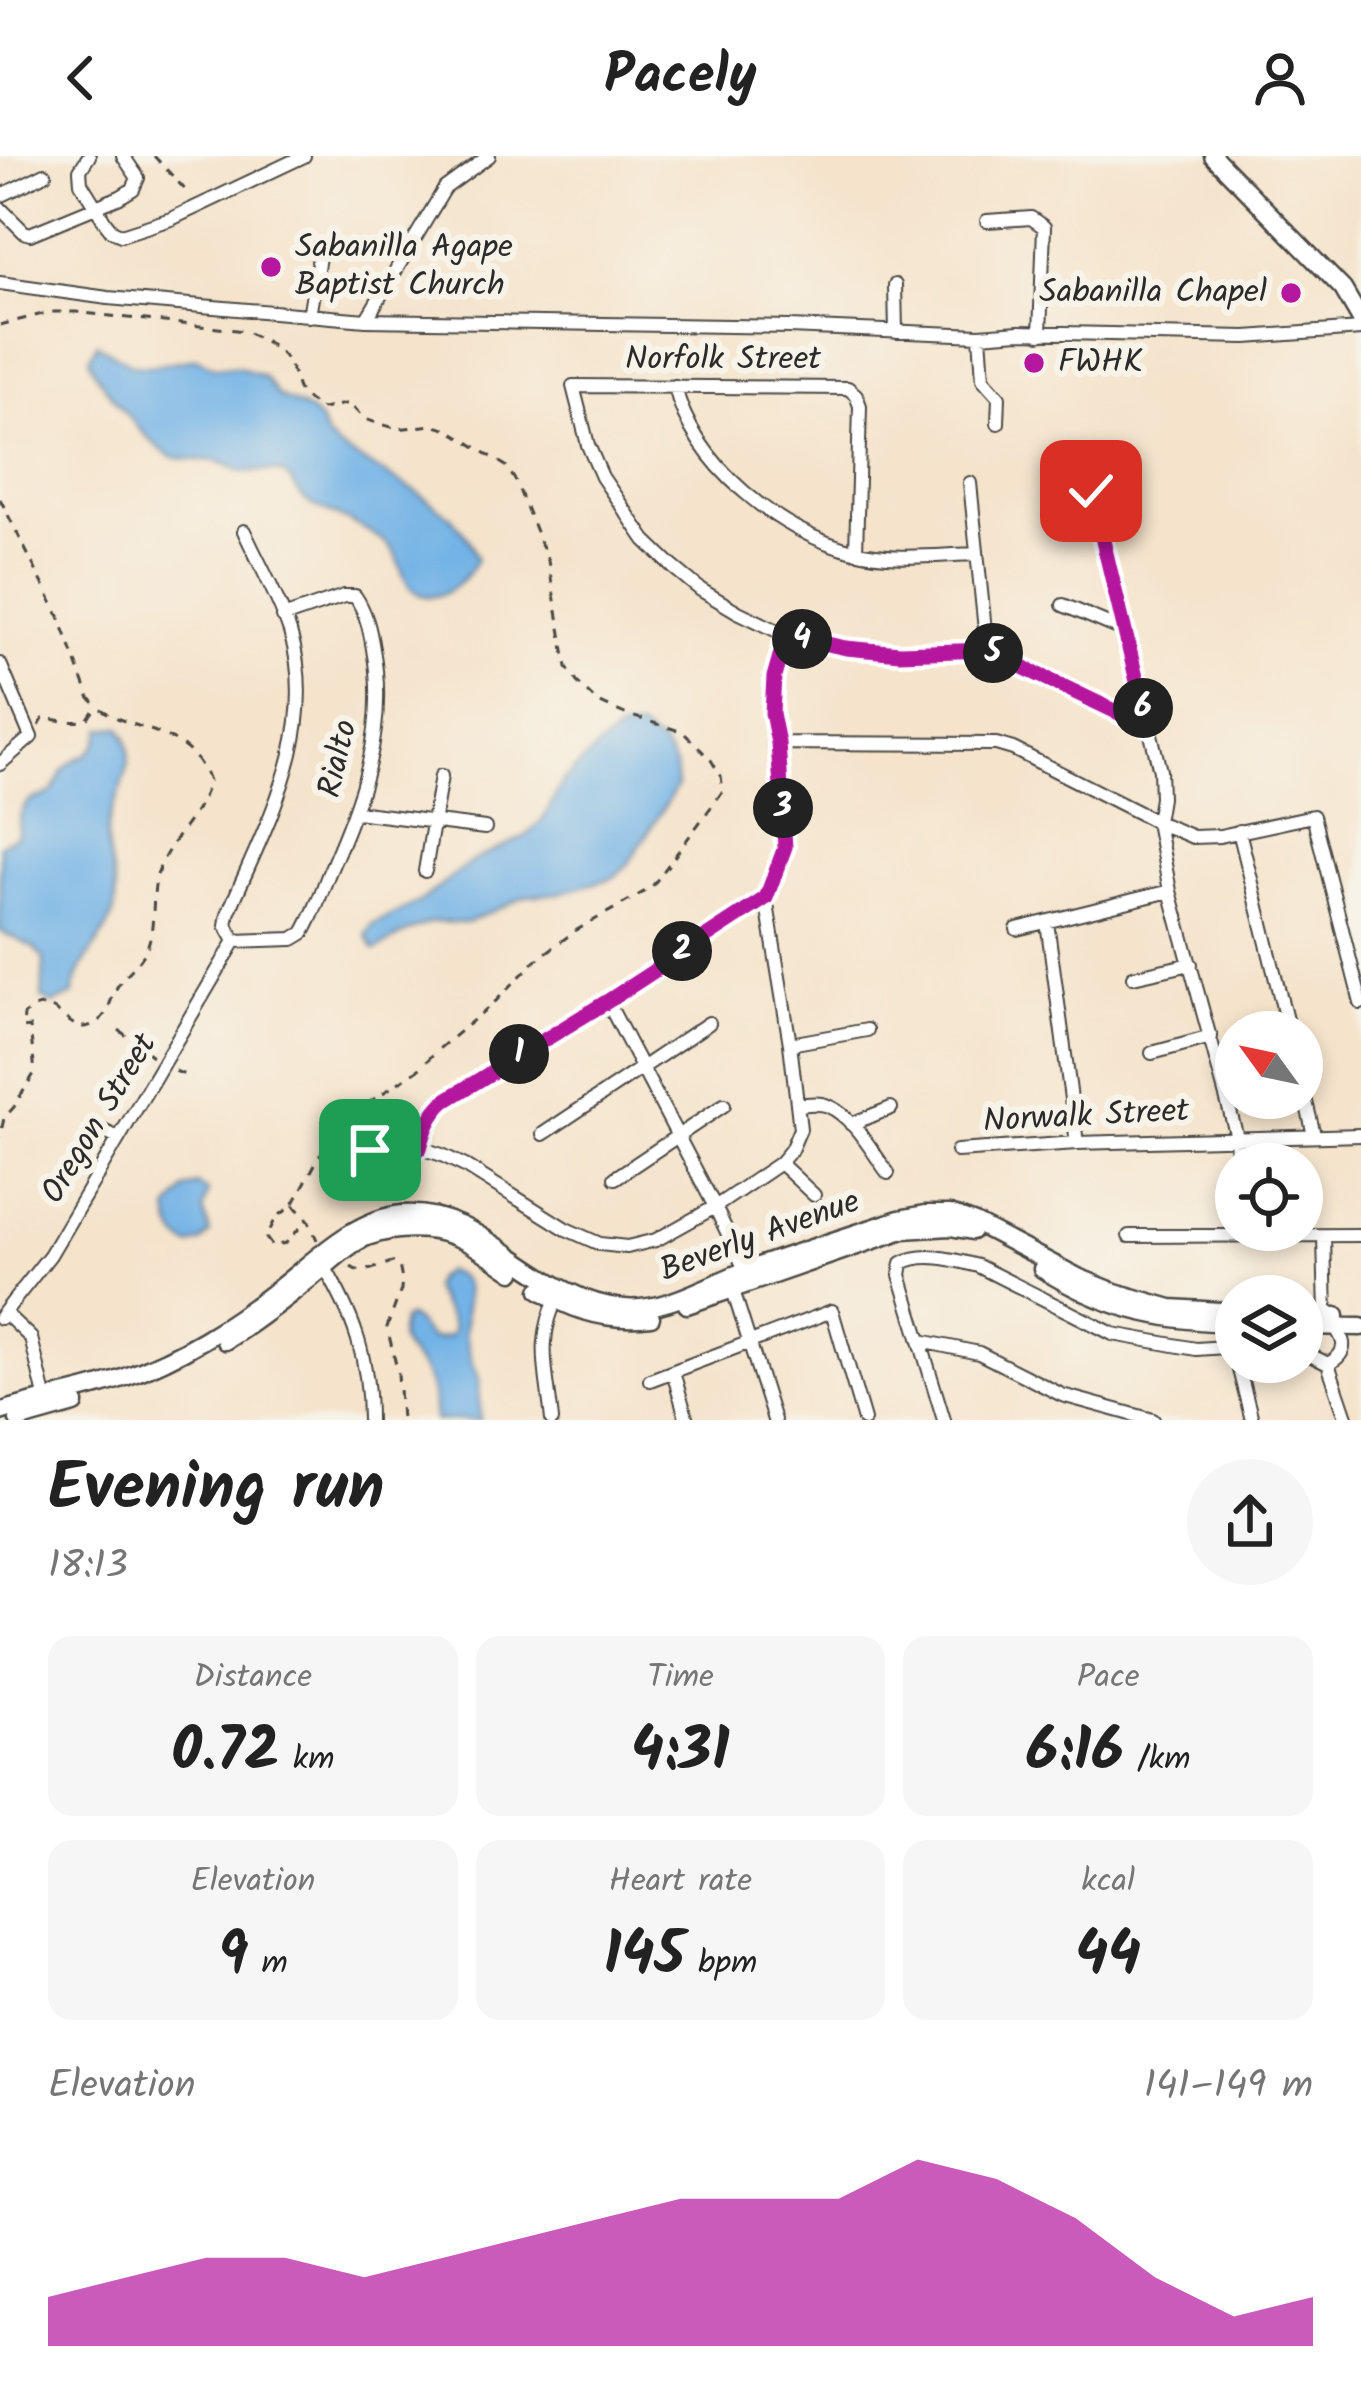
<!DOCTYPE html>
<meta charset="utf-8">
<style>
body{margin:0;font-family:Kalam,sans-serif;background:#f6f6f6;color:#222;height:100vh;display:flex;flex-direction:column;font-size:45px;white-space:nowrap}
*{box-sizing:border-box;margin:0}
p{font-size:39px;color:#767676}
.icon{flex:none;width:66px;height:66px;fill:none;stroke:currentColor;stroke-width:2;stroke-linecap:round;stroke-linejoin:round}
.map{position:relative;height:1264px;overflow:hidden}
.panel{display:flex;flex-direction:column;background:#fff;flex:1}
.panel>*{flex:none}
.needle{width:78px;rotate:303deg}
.buttons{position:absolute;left:1215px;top:855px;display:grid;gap:24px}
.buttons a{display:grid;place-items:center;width:108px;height:108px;border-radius:50%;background:#fff;box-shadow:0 6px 18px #0003;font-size:60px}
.pin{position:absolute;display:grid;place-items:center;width:102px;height:102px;color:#fff;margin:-51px;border-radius:24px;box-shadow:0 6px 18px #0006}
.km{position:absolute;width:60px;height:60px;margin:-30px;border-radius:50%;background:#222;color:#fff;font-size:33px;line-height:60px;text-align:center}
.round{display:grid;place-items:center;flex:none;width:126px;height:126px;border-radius:63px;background:#f6f6f6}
.overview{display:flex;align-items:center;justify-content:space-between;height:204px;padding:0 48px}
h1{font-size:66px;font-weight:800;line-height:90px}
.figures{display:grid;grid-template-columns:repeat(3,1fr);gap:18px;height:204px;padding:12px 48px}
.figures div{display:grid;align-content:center;border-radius:24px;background:#f6f6f6;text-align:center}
.figures b{font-size:60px;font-weight:800}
.figures small{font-size:33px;font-weight:400}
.figures p{font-size:33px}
.chart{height:336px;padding:24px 48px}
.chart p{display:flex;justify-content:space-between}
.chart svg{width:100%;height:216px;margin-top:12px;fill:#b5179e;opacity:.7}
header{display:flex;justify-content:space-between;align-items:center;height:156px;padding:0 48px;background:#fff;font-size:54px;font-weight:800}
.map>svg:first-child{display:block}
.water{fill:#72b2e6;stroke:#4e6e88;stroke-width:3}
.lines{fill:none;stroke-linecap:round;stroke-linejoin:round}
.street-casing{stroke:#494743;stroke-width:16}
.secondary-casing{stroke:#494743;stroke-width:21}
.path{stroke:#494743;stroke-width:3;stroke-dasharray:9 9;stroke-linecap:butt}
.street{stroke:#fff;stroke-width:12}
.secondary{stroke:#fff;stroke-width:16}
.route-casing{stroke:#fff;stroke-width:24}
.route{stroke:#b5179e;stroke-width:15}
.poi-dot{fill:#b5179e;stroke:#f7f3e8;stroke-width:4.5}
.labels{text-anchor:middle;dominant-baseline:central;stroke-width:12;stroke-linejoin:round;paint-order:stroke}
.poi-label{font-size:33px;fill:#2b2b2b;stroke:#f7f3e8;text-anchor:start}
.street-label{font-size:33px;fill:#2b2b2b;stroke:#f7f3e8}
</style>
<header><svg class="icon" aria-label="back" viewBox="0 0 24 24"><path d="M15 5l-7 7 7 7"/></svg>Pacely<svg class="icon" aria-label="person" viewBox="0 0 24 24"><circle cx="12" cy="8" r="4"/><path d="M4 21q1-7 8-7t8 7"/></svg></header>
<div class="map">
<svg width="1361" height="1264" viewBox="0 0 1361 1264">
<rect width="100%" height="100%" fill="#f7f3e8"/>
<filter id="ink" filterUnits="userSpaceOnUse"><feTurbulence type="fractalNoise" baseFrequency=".00833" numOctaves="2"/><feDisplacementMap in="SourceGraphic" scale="24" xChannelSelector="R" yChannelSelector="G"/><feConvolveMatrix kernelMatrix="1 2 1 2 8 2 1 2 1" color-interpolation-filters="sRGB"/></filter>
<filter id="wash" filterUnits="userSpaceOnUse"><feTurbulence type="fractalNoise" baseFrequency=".004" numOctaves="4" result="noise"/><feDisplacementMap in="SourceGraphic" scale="48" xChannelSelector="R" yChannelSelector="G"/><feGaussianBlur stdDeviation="2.7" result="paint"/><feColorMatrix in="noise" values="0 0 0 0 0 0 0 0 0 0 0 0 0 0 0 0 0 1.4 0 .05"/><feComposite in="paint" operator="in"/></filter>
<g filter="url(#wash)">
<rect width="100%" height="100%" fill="#f5e3cb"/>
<!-- water -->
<path class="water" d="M 97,188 L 132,209 L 151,210 L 196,202 L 215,211 L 239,211 L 264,221 L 278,240 L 311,256 L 320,265 L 326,281 L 339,292 L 417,336 L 451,361 L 468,382 L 477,403 C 467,422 444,448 419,438 C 401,430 403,406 391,392 C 377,375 331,358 311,348 C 299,342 296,329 287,321 C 275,310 256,318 242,315 C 233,313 225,307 216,305 C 201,302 184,306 171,300 C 149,289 96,225 89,202 Z
M 120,571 C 123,577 127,582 128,588 C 134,620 108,649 107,680 C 106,704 120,731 114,755 C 105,787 76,805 73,839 L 53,848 L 42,842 L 44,803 L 34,792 L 0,775 L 0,689 L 17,679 C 19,668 20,651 31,644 C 37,641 44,641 49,638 C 59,631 57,621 64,613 C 78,596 94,605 102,573 Z
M 640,573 L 663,590 L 675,610 L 677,630 L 629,707 L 613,722 L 559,737 L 527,740 L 466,767 L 432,766 L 411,774 L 375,794 L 366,779 L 372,769 L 421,745 L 471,706 L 526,680 L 544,662 L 564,624 L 599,591 L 619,575 Z
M 197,1029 L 208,1035 L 203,1053 L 210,1077 L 202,1086 L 190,1090 C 174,1082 171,1071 169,1054 L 186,1033 Z
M 446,1115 L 458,1120 L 464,1126 L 466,1136 L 465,1178 L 470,1200 L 479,1223 L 480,1264 L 434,1264 C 435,1249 432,1228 423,1215 C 410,1196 393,1192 403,1164 L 408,1161 C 429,1171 419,1190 449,1180 L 453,1174 L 450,1163 L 432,1132 L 436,1122 Z"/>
</g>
<g filter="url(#ink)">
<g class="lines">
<!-- street casing -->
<g class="street-casing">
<path id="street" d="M 89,0 L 80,14 L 81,27 L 105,66 L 112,75 L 121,79 L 171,63 L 304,0
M 0,40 L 45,18
M 0,52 L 24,76 L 30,78 L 120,41 L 133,33 L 138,22 L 123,0
M 987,65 L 1031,62 L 1044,71 L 1040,178
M 0,127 L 108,142 L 366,164 L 789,171 L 980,179 L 1019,176 L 1246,181 L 1361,173
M 895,129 L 896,176
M 309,160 L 321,89
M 366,164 L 445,32 L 489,0
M 980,179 L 983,223 L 999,241 L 998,267
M 675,230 C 691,306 780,378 854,395 C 892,405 938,399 977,398
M 970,327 L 987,494
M 1091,335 L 1160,615 L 1161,642 L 1157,666 L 1170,735 L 1237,981 L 1236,1008
M 1057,369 L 1099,376
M 856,396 L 860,250 L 856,239 L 848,232 L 573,230 L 588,289 L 602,321 L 645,384 L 673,411 L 701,434 L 738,456 L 786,479 L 846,492 L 900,497 L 987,494 L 1148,571
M 1063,449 L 1123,474
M 0,508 L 31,581 L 0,608
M 778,587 L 996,588 L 1013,593 L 1157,666 L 1193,681 L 1220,680 L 1313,660 L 1361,847
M 356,656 L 485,672
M 1239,675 L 1289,876
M 425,715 L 441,620
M 1047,766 L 1077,987
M 1017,773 L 1170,735
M 235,785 L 293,783 L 303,777 C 314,758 321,737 329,717 C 361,643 388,575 373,493 C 370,474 366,456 355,440 L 344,440 L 283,461
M 235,785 L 226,769 L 228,758 C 265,669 321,575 290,476 C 279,442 259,408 244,375
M 1133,821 L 1191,808
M 607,845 L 715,1051 L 749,1122
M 790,888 L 867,874
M 1152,897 L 1211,881
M 1302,929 L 1314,979
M 798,949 C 808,948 819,946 828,950 C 854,961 872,996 888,1017
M 851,968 L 891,952
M 95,971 L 118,982
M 543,978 L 709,867
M 420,992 C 425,973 430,959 445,945 L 607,845 L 766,742 L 785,691 L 778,587 L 772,557 L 774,521 L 786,479
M 957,995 L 1077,987 L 1361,979
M 359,1002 L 370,995 L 382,993 L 420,992 L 442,999 L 467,1011 L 566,1073 L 600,1088 L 627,1091 L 656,1084 L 715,1051 L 780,1007 L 791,994 L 800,973 L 790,888 L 766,742
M 780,1007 L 814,1039
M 615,1022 L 724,949
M 1235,1077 L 1236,1019
M 1129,1080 L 1361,1079
M 1324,1081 L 1326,1159
M 322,1107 C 354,1160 369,1202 369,1264
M 731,1128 L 774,1264
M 5,1157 L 31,1182 L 47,1249
M 1326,1159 C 1339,1176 1356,1193 1328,1208 L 1312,1200 L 1307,1184 Z
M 0,1162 L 50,1099 L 235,785
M 921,1185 L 979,1197 L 1062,1239 L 1153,1264
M 1237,1206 L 1252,1264
M 1328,1208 L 1347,1264
M 673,1216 L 687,1264
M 650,1224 L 832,1155 L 864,1264
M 552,1264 C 547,1215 535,1185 559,1137
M 944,1264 L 900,1119 L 902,1107 C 925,1095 955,1104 978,1110 L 1113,1178 L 1196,1193 L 1226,1191 L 1233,1195 L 1236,1202"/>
</g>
<!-- secondary casing -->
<g class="secondary-casing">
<path id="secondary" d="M 1213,0 L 1343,133 L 1361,164
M 1042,1113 C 1103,1152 1157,1164 1228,1167
M 540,1134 C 574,1156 611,1166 651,1161
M 687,1149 L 903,1074 L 950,1071 L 972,1075
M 1302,1157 L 1336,1160
M 1302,1170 L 1361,1171
M 225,1185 C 257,1165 286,1142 315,1119 C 331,1106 348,1089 367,1081 C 395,1071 431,1070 458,1082 C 478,1090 496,1105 513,1116
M 0,1256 C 40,1242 83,1237 123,1222 C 181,1201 230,1170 279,1132 C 315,1104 354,1063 402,1058 C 484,1051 537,1145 624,1152 C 665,1156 706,1129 744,1115 C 795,1097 848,1080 899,1063 L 925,1058 L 950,1058 L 975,1067 L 1080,1122 L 1115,1136 L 1171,1152 L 1236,1156
M 18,1264 L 75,1248"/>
</g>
<!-- path -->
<path class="path" d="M 154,0 L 190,39
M 0,169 L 50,156 L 76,156 L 244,175 C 259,182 278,190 287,205 C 303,233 288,234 323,253 L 349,247 L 364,263 L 398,273 L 433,269 L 451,275 L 506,310 L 515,324 L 548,405 L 567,511 L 577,526 L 596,545 L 625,558 L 683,576 L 711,604 L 721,620 L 723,635 L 651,732 L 575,775 L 535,805 L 496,845 L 434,897 L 422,911 L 371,945 L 320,999 L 293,1049 L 276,1062 L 266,1082 L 272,1090 L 286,1087 L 308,1063
M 0,343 L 59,460 L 89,541 C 120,581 184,562 209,625 C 198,662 177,675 162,706 C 149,732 157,762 148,789 C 142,809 123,817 115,835 C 109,847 109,858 97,866 C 66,888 58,828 24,859 L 23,872 L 30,871 L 35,916 L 14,951 L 4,962 L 0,981
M 39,570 L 43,563 C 58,563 73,568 87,564 L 96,551
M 119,874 L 152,900
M 175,915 L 190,921
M 293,1049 L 308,1063 L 317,1084
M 351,1111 C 363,1120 378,1110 392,1106 L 399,1109 L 402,1124 L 401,1134 L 387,1171 L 398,1217 L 401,1264"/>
<!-- street -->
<use href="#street" class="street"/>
<!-- secondary -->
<use href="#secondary" class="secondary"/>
</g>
</g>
<g class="lines" filter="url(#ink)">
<!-- route casing -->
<g class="route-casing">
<path id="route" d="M 370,994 L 420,992 C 425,973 430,959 445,945 L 608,845 L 766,742 L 785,691 L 778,587 L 772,557 L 774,521 L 786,479 L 846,492 L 900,497 L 987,494 L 1148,571 L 1091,335"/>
</g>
<!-- route -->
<use href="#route" class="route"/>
</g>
<!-- markers -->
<g class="poi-dot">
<circle cx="271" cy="111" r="12"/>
<circle cx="1291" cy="137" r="12"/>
<circle cx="1034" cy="207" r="12"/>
</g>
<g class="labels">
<!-- poi labels -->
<g class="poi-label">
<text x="295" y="92">Sabanilla Agape<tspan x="295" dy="38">Baptist Church</tspan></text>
<text x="1267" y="137" text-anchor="end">Sabanilla Chapel</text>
<text x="1058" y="207">FWHK</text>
</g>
<!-- street labels -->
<g class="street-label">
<text x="723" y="204">Norfolk Street</text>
<text transform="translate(339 603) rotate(-77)">Rialto</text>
<text transform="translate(1086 961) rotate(-3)">Norwalk Street</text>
<text transform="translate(100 963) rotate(-59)">Oregon Street</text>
<text transform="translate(760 1081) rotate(-20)">Beverly Avenue</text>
</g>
</g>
</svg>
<div class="buttons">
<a><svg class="needle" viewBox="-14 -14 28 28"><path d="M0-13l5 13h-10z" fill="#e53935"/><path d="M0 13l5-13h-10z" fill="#767676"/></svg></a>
<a><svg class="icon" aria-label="locate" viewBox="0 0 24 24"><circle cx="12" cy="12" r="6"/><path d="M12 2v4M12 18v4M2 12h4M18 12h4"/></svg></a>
<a><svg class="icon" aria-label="layers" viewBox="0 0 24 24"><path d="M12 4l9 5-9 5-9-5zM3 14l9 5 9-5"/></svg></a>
</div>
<div class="pin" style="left:370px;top:994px;background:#1e9e55"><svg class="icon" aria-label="arrive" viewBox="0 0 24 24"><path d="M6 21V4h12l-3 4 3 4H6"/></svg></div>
<div class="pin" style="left:1091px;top:335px;background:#d93025"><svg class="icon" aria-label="check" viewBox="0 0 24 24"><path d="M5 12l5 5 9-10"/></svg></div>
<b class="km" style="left:519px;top:898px">1</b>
<b class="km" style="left:682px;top:795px">2</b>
<b class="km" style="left:783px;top:652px">3</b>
<b class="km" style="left:802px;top:483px">4</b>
<b class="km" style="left:993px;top:497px">5</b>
<b class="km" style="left:1143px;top:552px">6</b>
</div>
<section class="panel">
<div class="overview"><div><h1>Evening run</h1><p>18:13</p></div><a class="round"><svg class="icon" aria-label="share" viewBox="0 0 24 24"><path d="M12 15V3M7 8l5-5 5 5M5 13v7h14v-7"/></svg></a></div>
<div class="figures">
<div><p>Distance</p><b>0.72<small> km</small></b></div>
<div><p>Time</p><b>4:31</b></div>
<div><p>Pace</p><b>6:16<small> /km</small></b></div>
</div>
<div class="figures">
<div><p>Elevation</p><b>9<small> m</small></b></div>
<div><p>Heart rate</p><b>145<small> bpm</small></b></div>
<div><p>kcal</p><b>44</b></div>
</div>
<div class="chart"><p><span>Elevation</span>141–149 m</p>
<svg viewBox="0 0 160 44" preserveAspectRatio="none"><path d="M0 44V34L10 30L20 26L30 26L40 30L50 26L60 22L70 18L80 14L90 14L100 14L110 6L120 10L130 18L140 30L150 38L160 34V44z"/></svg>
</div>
</section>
